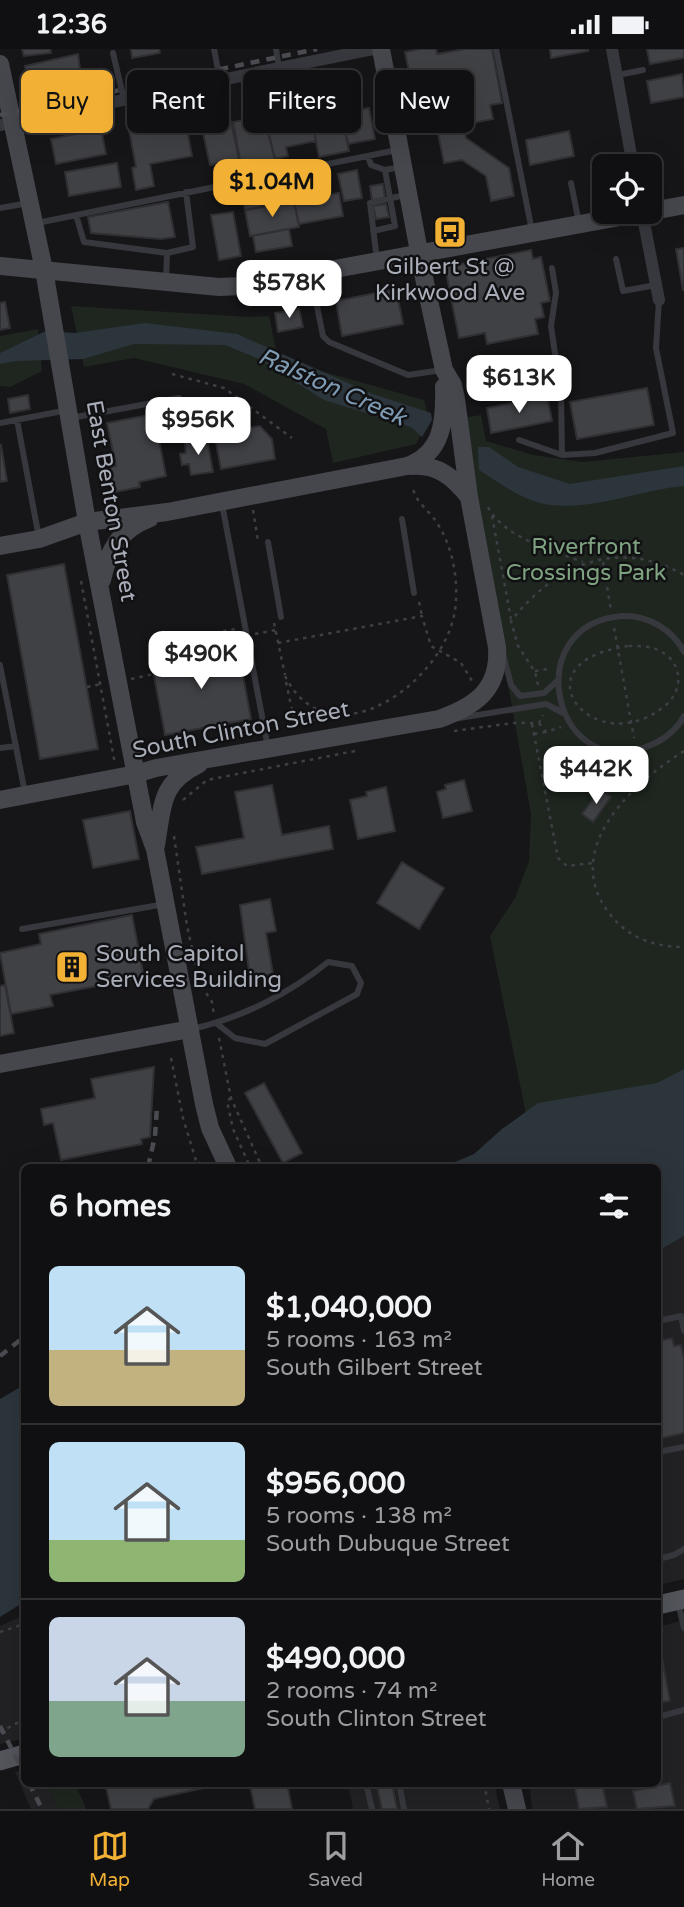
<!DOCTYPE html>
<meta charset="utf-8">
<style>
body{margin:0;font-family:"Varela Round",sans-serif;background:#1e1e20;color:#f1f3f6;height:100vh;display:flex;flex-direction:column;font-size:26px;white-space:nowrap}
*{box-sizing:border-box;margin:0}
p{font-size:23px;color:#9c9d9f}
.icon{flex:none;width:38px;height:38px;fill:none;stroke:currentColor;stroke-width:2;stroke-linecap:round;stroke-linejoin:round}
.map{position:relative;flex:1;overflow:hidden}
.panel{position:absolute;left:21px;top:1115px;width:640px;height:623px;display:flex;flex-direction:column;background:#101012;border-radius:10px;box-shadow:0 7px 28px #0002,0 0 0 2px #303032}
.panel>*{flex:none}
.top-card{position:absolute;left:21px;top:21px;width:642px;height:63px;display:flex;gap:14px}
.fabs{position:absolute;left:592px;top:105px;display:grid;gap:14px}
.fabs a{display:grid;place-items:center;width:70px;height:70px;border-radius:10px;background:#101012;box-shadow:0 7px 28px #0002,0 0 0 2px #303032;font-size:35px}
.price{position:absolute;translate:-50% -60px;padding:0 16px;border-radius:14px;background:#fff;color:#222;font-size:23px;line-height:46px;filter:drop-shadow(0 2px 4px #0008)}
.price::after{content:'';position:absolute;left:50%;top:42px;width:21px;height:16px;margin-left:-10px;background:inherit;clip-path:polygon(0 0,100% 0,50% 100%)}
.price.selected{background:#f2b134;color:#111}
ul{padding:0;list-style:none}
li{display:flex;align-items:center;gap:21px;height:175px;padding:0 28px}
li+li{border-top:2px solid #303032}
li span{display:grid;place-items:center;flex:none;width:196px;height:140px;border-radius:10px;color:#555}
li>.icon{margin-inline-start:auto}
span .icon{width:84px;height:84px;fill:#fffc;stroke-width:1}
li b{font-size:30px}
h2{display:flex;justify-content:space-between;align-items:center;height:84px;padding:0 28px;font-size:30px}
.chip{padding:0 24px;border-radius:10px;background:#101012;box-shadow:0 7px 28px #0002,0 0 0 2px #303032;font-size:24px;line-height:63px}
.chip.selected{background:#f2b134;color:#111}
.status{display:flex;justify-content:space-between;align-items:center;height:49px;padding:0 35px;background:#101012;direction:ltr}
.status svg{height:19px;fill:currentColor}
.dock{display:flex;justify-content:space-around;align-items:center;height:98px;border-top:2px solid #303032;background:#101012;font-size:19px;color:#9c9d9f}
.dock a{display:grid;justify-items:center;gap:4px}
.dock .selected{color:#f2b134}
.map>svg:first-child{display:block}
.built{fill:#222225}
.green{fill:#1e261f}
.water{fill:#2c353c}
.building{fill:#404145;stroke:#303034;stroke-width:2}
.lines{fill:none;stroke-linecap:round;stroke-linejoin:round}
.path{stroke:#3d3f44;stroke-width:2.5;stroke-dasharray:3.5 5;stroke-linecap:butt}
.lane{stroke:#37383d;stroke-width:6}
.street{stroke:#37383d;stroke-width:12}
.secondary{stroke:#45474d;stroke-width:18}
.primary{stroke:#53555c;stroke-width:19}
.rail{stroke:#4a4c52;stroke-width:4.5;stroke-dasharray:9 7;stroke-linecap:butt}
.labels{text-anchor:middle;dominant-baseline:central;stroke-width:5;stroke-linejoin:round;paint-order:stroke}
.poi-label{font-size:23px;fill:#a8adb8;stroke:#111113}
.street-label{font-size:23px;fill:#a8adb8;stroke:#111113}
.park-label{font-size:23px;fill:#7fa381;stroke:#111113}
.water-label{font-size:24px;font-style:italic;fill:#7f9bb3;stroke:#111113}
</style>
<div class="status"><b>12:36</b><svg viewBox="0 0 49 12"><path d="M0 12V9h3v3zM5 12V6h3v6zM10 12V3h3v9zM15 12V0h3v12zM26 1h20v11H26zM47 4h2v5h-2z"/></svg></div>
<div class="map">
<svg width="684" height="1760" viewBox="0 0 684 1760">
<rect width="100%" height="100%" fill="#161618"/>
<path class="built" d="M684 1187V1530L658 1536V1202Z
M24 1566V1689L0 1695V1577Z
M684 1571V1760H532L529 1734H658V1578Z
M24 1721V1734H46L58 1760H31L15 1723Z
M348 1734H494L500 1760H353Z"/>
<path class="green" d="M71 257 249 268 269 267 278 310 424 351 429 370 416 395 333 414 326 380 244 335 134 309 84 318Z
M38 280 42 322 10 338 0 337V287Z
M481 366 486 392 533 406 583 413 684 403V1038L529 1080 490 887 515 849 529 812 531 765 461 369Z
M46 1734H75L86 1760H58Z"/>
<path class="water" d="M145 274 237 285 373 345 431 364 432 371 422 388 411 378 324 351 259 310 225 296 134 295 83 310 16 312 0 315V304L46 282 75 284Z
M478 398H489L518 418 570 435 684 417V437C640 441 595 461 551 456 525 454 500 434 479 421Z
M684 1020V1187L658 1202V1118H443L474 1105 502 1080 538 1054 657 1034Z
M24 1336V1553L0 1568V1350Z"/>
<path class="building" d="M22 0H50L51 4 24 7Z
M131 0H159L160 4 132 9Z
M420 0H436L437 5 465 0H492L502 54 490 56 493 70 421 84 405 3Z
M550 0H588V2L551 9Z
M647 0H684V9L650 15Z
M78 5 80 20 28 31 25 17Z
M682 25 684 48 651 54 647 32Z
M336 34 349 102 319 108 306 40Z
M369 59 375 90 348 95 342 64Z
M228 60 239 110 210 116 201 74 205 73 203 64Z
M265 67 277 120 243 127 233 73Z
M185 70 192 107 150 115 154 137 136 141 132 119 136 118 129 81Z
M313 75 316 92 286 98 288 107 275 110 268 84Z
M464 79 466 89 509 119 514 147 491 152 486 127 462 111 444 114 438 84Z
M101 80 106 105 56 115 51 90Z
M569 82 574 107 530 116 526 91Z
M117 114 121 138 69 147 65 123Z
M357 121 362 149 344 152 338 125Z
M259 133 263 158 245 161 240 136Z
M383 135 385 149 372 151 370 137Z
M339 144 343 167 299 175 294 152Z
M294 152 299 178 250 187 245 161Z
M168 153 175 188 161 190 91 184 88 168Z
M386 155 389 168 376 170 373 157Z
M233 163 241 207 219 211 211 166Z
M289 180 292 197 256 203 253 187Z
M684 199V241H683L676 200Z
M531 201 533 210 541 208 550 252 541 254 544 268 535 270 538 285 487 295 485 284 459 289 445 218Z
M396 240 403 275 342 287 336 252Z
M5 253 10 279 0 281V254Z
M299 260 303 278 278 283 275 264Z
M647 339 654 376 577 390 570 353Z
M28 346 30 360 10 364 8 350Z
M547 347 552 372 491 384 487 359Z
M236 351 241 380 260 377 272 390 275 410 221 420 209 357Z
M154 365 166 427 139 433 140 438 115 443 110 418 116 417 107 374Z
M207 390 213 423 191 426 189 415 182 416 180 405 186 404 185 393Z
M1 396 7 432 0 433V397Z
M64 515 98 700 40 710 7 526Z
M191 598 212 599 213 605 226 603 227 607 239 605 251 670 165 686 153 621 164 619 163 614 175 612 174 606Z
M464 731 472 762 443 769 437 743 446 740 445 736Z
M272 736 282 786 329 777 333 800 202 825 196 798 244 789 235 743Z
M386 738 395 782 358 790 350 751 367 747 366 743Z
M600 740 611 748 593 773 582 765Z
M130 762 139 810 93 819 83 771Z
M402 813 444 839 419 880 377 854Z
M270 850 276 882 266 884 273 925 250 929 240 856Z
M132 866 144 928 50 946 53 957 11 965 0 904 41 895 39 885Z
M5 936 14 984 0 987V937Z
M154 1018 150 1088 141 1090 142 1095 61 1111 53 1074 44 1076 41 1060 95 1049 91 1030Z
M264 1034 302 1104 283 1114 245 1044Z
M672 1289 674 1297 681 1296 684 1310V1384L658 1390V1292Z
M662 1609 670 1652 658 1654V1610Z
M108 1734H226L154 1750 148 1760H111L106 1738Z
M244 1734H287L292 1760H255L250 1737Z
M376 1734H392L397 1760H382Z
M574 1734H602L607 1758 579 1760Z
M670 1734 675 1757 637 1760 633 1742Z"/>
<g class="lines">
<path class="path" d="M172 325 224 339 292 389
M488 458C504 489 552 501 583 513
M253 461 258 492
M492 467 511 570
M603 513 611 562
M81 532 115 715
M419 553 422 567
M274 574 285 626
M614 579 634 689
M255 585 276 581
M278 594 422 567 431 597 461 614 472 632
M629 597C639 597 651 597 660 602 682 613 684 639 667 655 596 717 510 613 629 597Z
M191 598V588L235 580
M535 622 549 620
M285 627C330 716 445 633 455 561 459 532 453 498 437 474 430 462 415 453 413 439
M131 630 154 625
M286 633 295 675 332 667
M538 636 535 623 518 597 511 572C555 516 617 488 684 526
M87 638 101 635
M539 674 546 683 561 678
M532 675 558 809 567 817 593 814
M454 682 513 674H539L543 666
M534 685 546 683
M684 702C633 734 560 800 609 864 628 889 654 898 684 898
M638 709 646 728
M183 751 207 731 355 702
M174 787 187 877 200 935 212 953 214 966
M219 989 231 1049 262 1118
M171 1009 183 1069 197 1115
M231 1049 227 1052 233 1080 250 1118
M197 1115 201 1113 204 1118
M0 1583 24 1575
M0 1683 17 1674 24 1676
M484 1734 489 1760"/>
<path class="lane" d="M214 0 220 31
M276 0 279 19
M496 0 532 182
M113 4 124 51
M618 26 643 21
M368 107 371 116 385 121
M571 134 579 174
M0 159 29 154
M76 166 84 193 167 204
M37 174 397 101
M373 182 395 177 385 121 401 118
M616 210 623 242 656 236
M377 211 370 154 405 146
M552 219 556 244 551 277 561 345 562 406
M311 228 323 287 329 293 408 326 442 321
M166 232 167 204 193 198 186 143
M71 369 179 349
M17 371 39 489
M0 374 68 361
M519 391 562 406 595 404 673 384 656 299 659 251
M222 455 268 699
M402 470 414 544
M268 493 281 568
M684 603C673 581 648 566 623 567 519 574 552 730 643 699 661 693 675 684 684 667
M503 605 511 636 520 647 544 644 557 632
M0 616 25 744
M459 669 546 655 563 664
M0 699 16 697
M22 880 165 855
M192 980C241 969 289 945 328 913L352 917 361 934 357 945 265 995 235 989 216 974
M658 1272 681 1267 684 1282
M658 1403 684 1398
M658 1510 674 1506 684 1500
M658 1537 661 1553
M678 1553 684 1579
M658 1668 684 1661
M366 1734 372 1760
M399 1734 404 1760"/>
<path class="street" d="M612 0 633 117
M0 76 373 0
M642 163 659 251"/>
<path class="secondary" d="M0 15 44 221 87 473 145 773 155 800 204 1055 210 1079 228 1118
M0 217 219 238 242 237 684 156
M411 417C438 415 453 428 469 448
M0 497 39 490 87 473 167 463 407 417C443 404 445 372 444 338
M102 531C109 500 119 481 150 469
M0 751 136 725 156 719 439 670C476 657 500 640 497 598L469 448 456 350 453 336 444 321 423 224 381 0
M156 796C163 758 159 734 199 715
M0 1015 190 980
M511 1734 517 1760"/>
<path class="primary" d="M658 1556 684 1550
M0 1712 24 1705"/>
<path class="rail" d="M0 66 317 0
M148 1118 155 1087 157 1058
M0 1307 24 1288
M0 1677 24 1724
M29 1734 42 1760"/>
</g>
<defs>
<symbol id="bus-square" viewBox="-11 -11 22 22"><rect x="-9" y="-9" width="18" height="18" rx="4" fill="#f2b134" stroke="#111113"/><path d="M-5-6H5V4H4V6H2V4H-2V6H-4V4H-5ZM-3.5-4V0h7V-4ZM-3.5 1.2v1.5H-2V1.2ZM2 1.2v1.5H3.5V1.2Z" fill="#111"/></symbol>
<symbol id="building-square" viewBox="-11 -11 22 22"><rect x="-9" y="-9" width="18" height="18" rx="4" fill="#f2b134" stroke="#111113"/><path d="M-4-6H4V6H1V3H-1V6H-4ZM-2.5-4.3h1.7v1.8h-1.7ZM.8-4.3h1.7v1.8H.8ZM-2.5-1h1.7V.8h-1.7ZM.8-1h1.7V.8H.8Z" fill="#111"/></symbol>
</defs>
<g fill-rule="evenodd">
<use href="#bus-square" x="431" y="164" width="38" height="38"/>
<use href="#building-square" x="53" y="899" width="38" height="38"/>
</g>
<g class="labels">
<g class="poi-label">
<text x="450" y="218">Gilbert St @<tspan x="450" dy="26">Kirkwood Ave</tspan></text>
<text x="96" y="905" text-anchor="start">South Capitol<tspan x="96" dy="26">Services Building</tspan></text>
</g>
<g class="street-label">
<text transform="translate(111 452) rotate(80)">East Benton Street</text>
<text transform="translate(241 681) rotate(-11)">South Clinton Street</text>
</g>
<g class="park-label">
<text x="586" y="498">Riverfront<tspan x="586" dy="26">Crossings Park</tspan></text>
</g>
<g class="water-label">
<text transform="translate(332 338) rotate(24)">Ralston Creek</text>
</g>
</g>
</svg>
<div class="fabs">
<a><svg class="icon" aria-label="locate" viewBox="0 0 24 24"><circle cx="12" cy="12" r="6"/><path d="M12 2v4M12 18v4M2 12h4M18 12h4"/></svg></a>
</div>
<b class="price selected" style="left:272px;top:170px">$1.04M</b>
<b class="price" style="left:289px;top:271px">$578K</b>
<b class="price" style="left:519px;top:366px">$613K</b>
<b class="price" style="left:198px;top:408px">$956K</b>
<b class="price" style="left:201px;top:642px">$490K</b>
<b class="price" style="left:596px;top:757px">$442K</b>
<div class="top-card">
<a class="chip selected">Buy</a>
<a class="chip">Rent</a>
<a class="chip">Filters</a>
<a class="chip">New</a>
</div>
<section class="panel">
<h2>6 homes<svg class="icon" aria-label="filters" viewBox="0 0 24 24"><path d="M4 7h16M4 17h16"/><circle cx="9" cy="7" r="2"/><circle cx="15" cy="17" r="2"/></svg></h2>
<ul>
<li><span style="background:linear-gradient(#bfe0f5 60%,#c2b280 0)"><svg class="icon" aria-label="home" viewBox="0 0 24 24"><path d="M3 11l9-7 9 7M6 9v11h12V9"/></svg></span><div><b>$1,040,000</b><p>5 rooms · 163 m²</p><p>South Gilbert Street</p></div></li>
<li><span style="background:linear-gradient(#bfe0f5 70%,#8fb573 0)"><svg class="icon" aria-label="home" viewBox="0 0 24 24"><path d="M3 11l9-7 9 7M6 9v11h12V9"/></svg></span><div><b>$956,000</b><p>5 rooms · 138 m²</p><p>South Dubuque Street</p></div></li>
<li><span style="background:linear-gradient(#c9d6e8 60%,#7fa58c 0)"><svg class="icon" aria-label="home" viewBox="0 0 24 24"><path d="M3 11l9-7 9 7M6 9v11h12V9"/></svg></span><div><b>$490,000</b><p>2 rooms · 74 m²</p><p>South Clinton Street</p></div></li>
</ul>
</section>
</div>
<nav class="dock">
<a class="selected"><svg class="icon" aria-label="map" viewBox="0 0 24 24"><path d="M3 6l6-2 6 2 6-2v14l-6 2-6-2-6 2zM9 4v14M15 6v14"/></svg>Map</a>
<a><svg class="icon" aria-label="saved" viewBox="0 0 24 24"><path d="M7 4h10v16l-5-4-5 4z"/></svg>Saved</a>
<a><svg class="icon" aria-label="home" viewBox="0 0 24 24"><path d="M3 11l9-7 9 7M6 9v11h12V9"/></svg>Home</a>
</nav>
